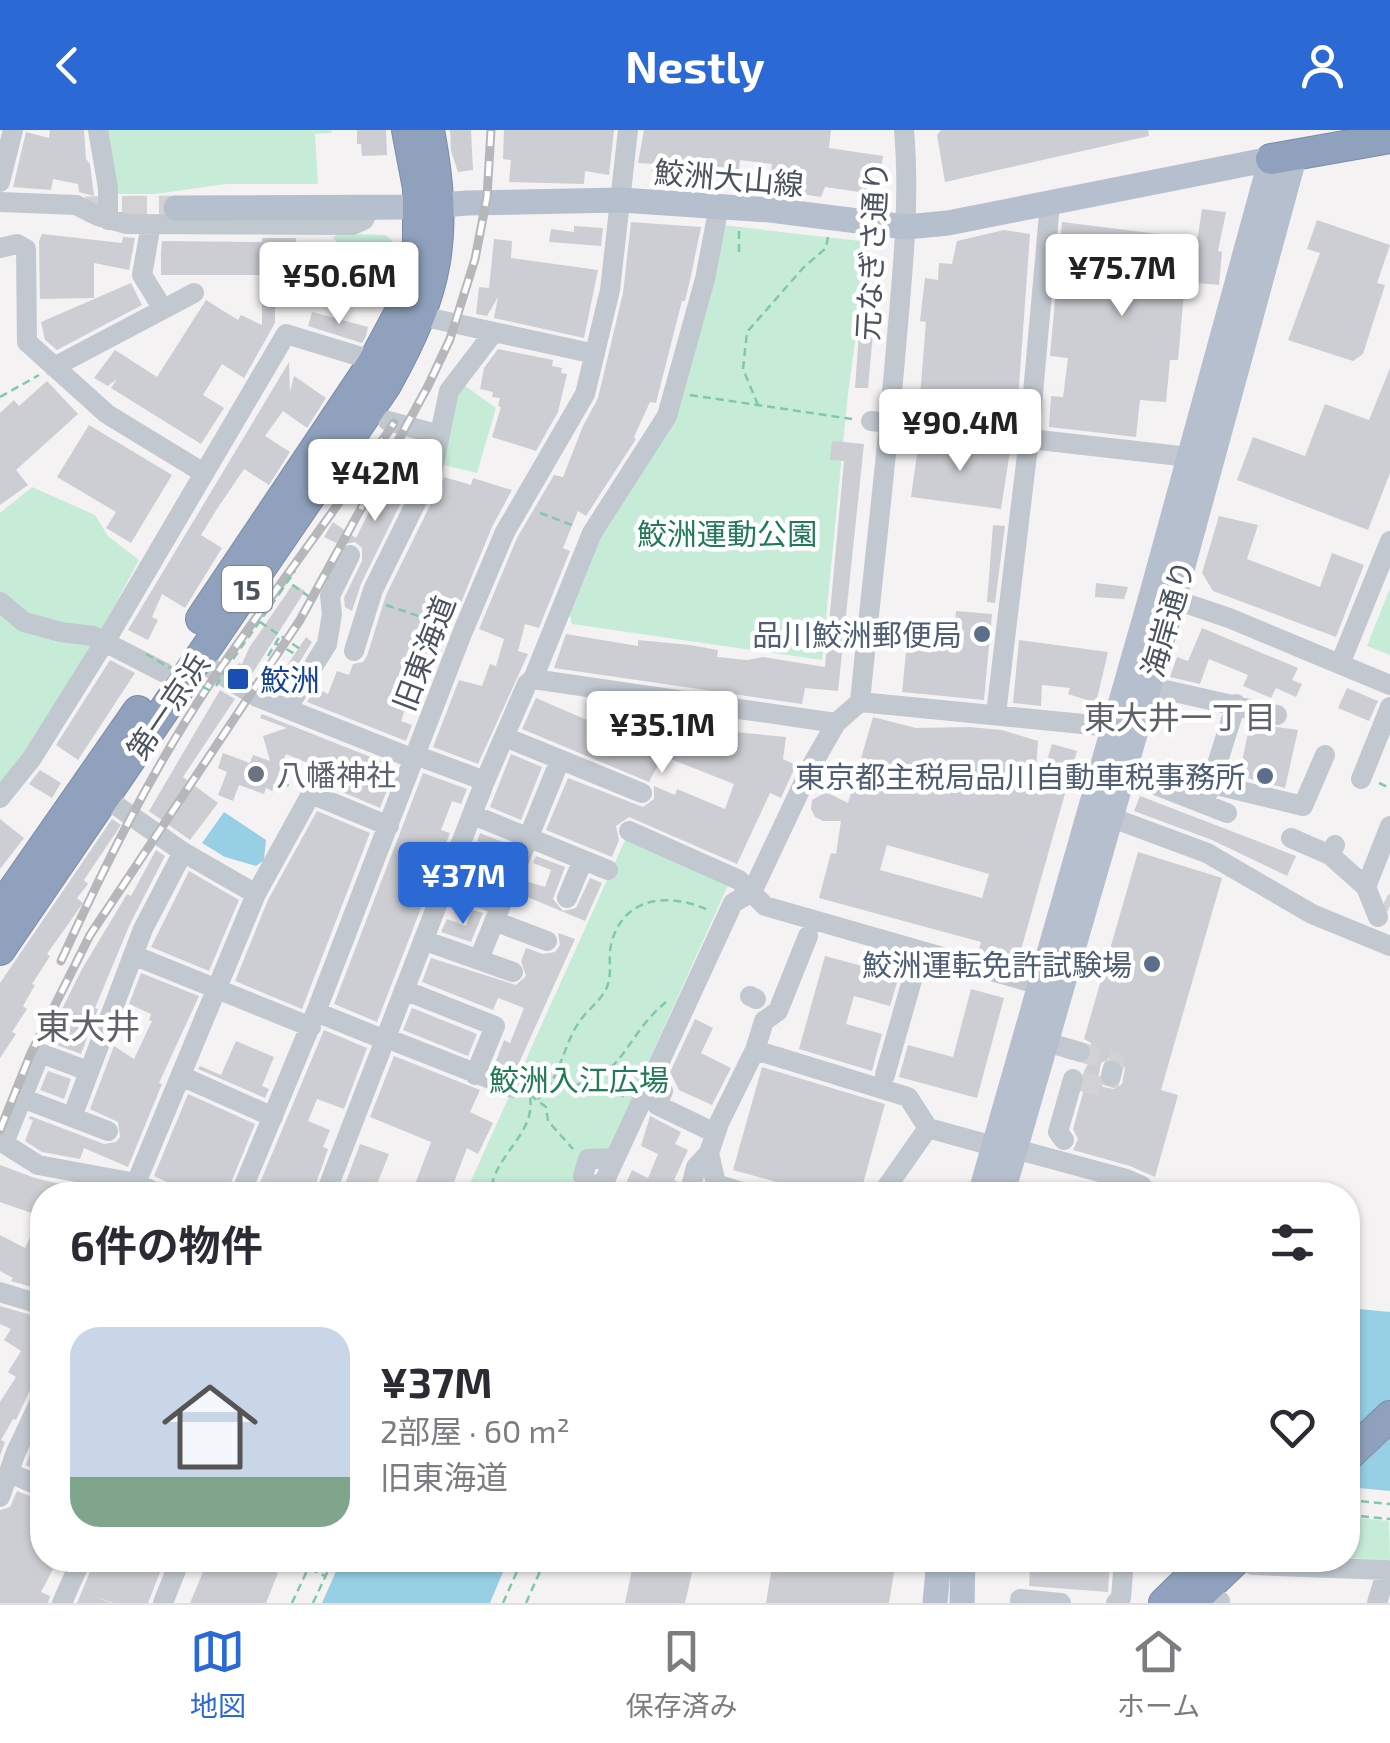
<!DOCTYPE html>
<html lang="ja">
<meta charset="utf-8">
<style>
body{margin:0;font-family:"Exo 2","Noto Sans JP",sans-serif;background:#f2f2f3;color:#2b2b33;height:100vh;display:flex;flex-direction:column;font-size:38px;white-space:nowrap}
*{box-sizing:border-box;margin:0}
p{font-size:32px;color:#7c7c81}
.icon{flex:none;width:55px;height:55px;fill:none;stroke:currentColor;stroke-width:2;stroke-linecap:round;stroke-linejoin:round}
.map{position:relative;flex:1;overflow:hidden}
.side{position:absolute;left:30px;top:1052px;width:1330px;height:390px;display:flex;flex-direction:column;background:#fff;border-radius:40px;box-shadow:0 2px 8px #0004}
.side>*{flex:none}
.price{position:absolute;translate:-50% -85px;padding:0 22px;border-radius:10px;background:#fff;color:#222;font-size:32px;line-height:65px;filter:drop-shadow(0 2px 5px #0008)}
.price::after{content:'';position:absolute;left:50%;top:60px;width:30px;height:22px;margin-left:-15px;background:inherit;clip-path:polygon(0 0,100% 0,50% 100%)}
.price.current{background:#2b69d5;color:#fff}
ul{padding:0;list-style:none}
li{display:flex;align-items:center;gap:30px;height:250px;padding:0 40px}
li span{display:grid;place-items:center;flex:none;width:280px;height:200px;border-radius:30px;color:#555}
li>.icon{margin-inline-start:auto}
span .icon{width:120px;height:120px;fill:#fffc;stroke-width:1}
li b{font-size:42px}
h2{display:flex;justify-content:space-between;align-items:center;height:120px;padding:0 40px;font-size:42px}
header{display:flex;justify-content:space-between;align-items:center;height:130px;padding:0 40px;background:#2b69d5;color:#fff;font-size:45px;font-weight:700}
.tabs{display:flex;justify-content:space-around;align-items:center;height:140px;border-top:2px solid #e1e1e2;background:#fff;font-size:28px;color:#7c7c81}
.tabs a{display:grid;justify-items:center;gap:5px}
.tabs .current{color:#2b69d5}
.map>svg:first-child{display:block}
.green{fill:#c6ecd8}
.water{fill:#97cfe5}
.building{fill:#cdced4;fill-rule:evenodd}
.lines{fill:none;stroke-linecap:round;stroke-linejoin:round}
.minor-tunnel{stroke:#d2d2d4;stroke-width:20;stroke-dasharray:20 10;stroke-linecap:butt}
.major-tunnel{stroke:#d2d2d4;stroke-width:25;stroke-dasharray:25 12;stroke-linecap:butt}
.highway-casing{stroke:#7a8ca7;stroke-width:32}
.path{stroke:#81c8aa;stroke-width:2.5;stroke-dasharray:8 5;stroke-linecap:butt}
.minor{stroke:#c1c8cf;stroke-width:20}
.major{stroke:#b5bfce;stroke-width:25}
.highway{stroke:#8fa1bc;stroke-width:30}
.rail-casing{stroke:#b5b7bb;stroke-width:9}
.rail{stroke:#fff;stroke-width:5;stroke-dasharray:15;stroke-linecap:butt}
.path-bridge{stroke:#81c8aa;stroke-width:2.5;stroke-dasharray:8 5;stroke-linecap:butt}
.service-dot{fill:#5c6f8a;stroke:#fff;stroke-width:4}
.transit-dot{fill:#1a4fb4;stroke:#fff;stroke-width:4}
.worship-dot{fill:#6b7280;stroke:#fff;stroke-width:4}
.labels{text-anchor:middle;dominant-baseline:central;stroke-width:9;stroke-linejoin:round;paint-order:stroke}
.shield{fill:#fff;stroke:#81878e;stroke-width:2.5}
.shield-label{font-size:28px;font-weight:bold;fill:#4b545e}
.street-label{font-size:30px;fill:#4b545e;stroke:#fff}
.park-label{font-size:30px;fill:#217b54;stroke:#fff}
.service-label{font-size:30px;fill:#4e5e75;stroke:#fff;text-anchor:end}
.transit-label{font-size:30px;fill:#164399;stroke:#fff;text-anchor:start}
.worship-label{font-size:30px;fill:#5b616d;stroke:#fff;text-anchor:start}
.neighbourhood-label{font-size:32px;fill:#5f6266;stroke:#fff}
.quarter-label{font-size:35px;fill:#5f6266;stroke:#fff}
</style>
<header><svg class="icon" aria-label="back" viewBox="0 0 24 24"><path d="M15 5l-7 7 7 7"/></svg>Nestly<svg class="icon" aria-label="person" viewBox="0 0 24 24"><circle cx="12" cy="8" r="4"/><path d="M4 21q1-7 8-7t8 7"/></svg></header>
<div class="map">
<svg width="1390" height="1473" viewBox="0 0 1390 1473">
<rect width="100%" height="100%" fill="#f4f2f2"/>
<path class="green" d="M104 0H331L332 3 315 4 318 54H226L155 64H116Z
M722 95 869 112 848 263 822 530 572 494 568 479 600 404 671 292Z
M340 104 386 105 397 116 392 158 341 146 347 127 333 107Z
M464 255 496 278 477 343 444 335 453 262Z
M32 357 95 385 108 406 139 430 88 525 0 661V383Z
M1390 458V525L1367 516Z
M626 708 729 753 608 1022 578 1039V1061L470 1053Z
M1348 1387 1389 1391 1390 1430 1348 1428Z"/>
<path class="water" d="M224 682 266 710 264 730 256 736 225 727 202 713Z
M1348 1178 1390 1182V1361L1348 1357Z
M341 1430H508L490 1473H322Z"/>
<path class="building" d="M50 0H84L86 29 90 34 94 66 79 62 78 54 53 49 51 60 13 57 26 2 49 8Z
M357 0H386L387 25 362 26 361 14H357Z
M450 0H471L473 40 458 42 451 21Z
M504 0H614L609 45 585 41 584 54 509 52 511 30 503 29Z
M644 0H831L829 18 883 26 881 40 871 38 866 63 825 57 821 67 774 60 770 54 772 34 740 30 738 49 651 41 652 34 638 33Z
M941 0H1148L1149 6 945 52 937 5Z
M1202 79 1226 82 1218 121 1222 122 1219 155 1185 152 1178 230H1170L1166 272 1140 270 1136 307 1049 297 1051 266 1063 267 1068 228 1050 226 1062 92 1158 104 1156 115 1196 119Z
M1317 90 1390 115 1377 153 1385 155 1363 224 1353 231 1288 210 1320 123 1307 119Z
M631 92 701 97 691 146 685 171H682L656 273 650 272 634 307 636 309 586 386 578 381 563 418 570 421 539 498 525 494 518 521 528 524 478 634 433 617 459 550 482 556 490 534 496 536 504 509 479 499 517 408 554 345 563 347 583 296 598 268 623 163Z
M574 96 603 98 601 116 549 112 551 99 574 102Z
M1004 100 1030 104 1017 284 1000 283V288L919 279 926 192 920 191 925 148 938 150 939 133 952 134 957 111Z
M42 104 122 113 123 107 135 108 129 140 94 133V168L40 169 39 111Z
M262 108H296V160H287L288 170H275V193L244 248 222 234 203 265 224 278 201 314 111 258 117 249 108 256 94 248 115 220 157 247 206 170 238 190 241 185 262 195V145H161V122L162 111 262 112Z
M494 109 512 111 511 128 598 140 584 208 494 188 498 167 487 186 476 184 479 157 489 158Z
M131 153 142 175 57 220 45 210 41 192Z
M312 182 368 197 366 206 362 213 308 196Z
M860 189 874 191 868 258H855Z
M498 219 553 230 552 236 562 238 561 243 567 244 558 282 536 321 492 307 501 277 498 276 500 268 492 267 493 262 480 259 484 238Z
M289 232 290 262 294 246 326 268 307 298 283 281 265 306 290 322 269 355 244 339 215 382 201 405 222 418 185 478 162 464 152 487 158 490 148 510 128 500Z
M1390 238V343L1368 400 1237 350 1253 307 1305 326 1325 274 1369 290Z
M47 251 78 284 16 340 28 355 0 375V283L14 270 19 276Z
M89 295 172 345 131 413 106 398 116 382 57 347Z
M919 310 1010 321 1001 379 911 367Z
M832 311 864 314 838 561 805 558 802 574 554 538 566 504 638 516V510L690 515 718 520 717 527 747 530 763 527 825 537 844 331 830 330Z
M415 312 424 315 420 334 361 454 352 481 345 477 344 468 362 431V418L355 412 341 415 324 407 333 392 356 408 381 357 384 358 390 341 409 347 417 317Z
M444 347 471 355 473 348 512 360 492 397 421 570 410 565 401 591 412 595 406 611 307 572 316 558 328 564 337 541 349 545 353 534 363 532 367 526 386 465Z
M1219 386 1258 395 1247 429 1320 457 1332 423 1364 435 1336 507 1213 461 1202 443Z
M993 395 1005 396 995 473 987 472Z
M1096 453 1128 457 1124 469 1095 467Z
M293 454 305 461 250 547 235 537 239 533 242 534 249 518Z
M956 481 992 484 984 570 902 562 907 513 953 517Z
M1202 498 1298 538 1292 550 1302 554 1296 567 1276 558 1271 568 1243 556 1248 545 1209 529 1200 554 1170 547 1177 527 1188 531Z
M306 507 312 512 281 562 272 558Z
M1019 510 1108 522 1096 573 1068 564 1070 558 1042 555 1041 576 1013 573Z
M110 530 135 543 78 630 56 615Z
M1347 558 1378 571 1369 591 1338 578Z
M220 560 235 569 183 647 218 673 190 710 149 681Z
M536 568 587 590 593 572 641 582 642 579 686 585 724 601 786 607 783 629 796 635 781 668 770 663 737 734 629 687 616 696 619 710 612 727 546 700 568 648 643 677 654 669V656L675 665 677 659 725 679 734 654 663 626 649 652 522 599Z
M262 584 396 637 380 678 321 653 327 641 286 624 272 661 266 658 264 664 239 655 233 671 218 665 227 642 218 638 223 623 250 633 253 625 270 631 263 606 287 598 260 588Z
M873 587 916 598 969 597 1002 600 1038 611 1035 652 1040 653 1052 614 1077 621 1017 834 978 823 981 812 819 768 831 723 836 724 841 691H823L815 687 811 679 812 670 826 662 848 673ZM887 715 989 744 982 768 880 740Z
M1250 593 1298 600 1285 658 1239 646Z
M511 624 542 637 521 690 490 677Z
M40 640 61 653 52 668 29 654Z
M423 643 467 659 461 674 452 671 441 700 450 703 377 892 334 874Z
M1140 666 1296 726 1287 746 1212 710 1134 681Z
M317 681 370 703 302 879 235 851 268 770Z
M0 689 24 708 0 739Z
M112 689 121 695 84 750 88 754 77 768 83 773 47 824 50 826 32 854 35 855 23 876 27 879 12 902 16 904 0 928V853Z
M480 703 510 715 507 723 477 711Z
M156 720 165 726 130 794 95 878 98 879 81 924 46 911 82 839 127 764 131 766Z
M1138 722 1222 748 1161 960 1178 965 1155 1047 1130 1036 1073 1020 1078 1009 1073 999 1086 952 1084 941 1093 925 1091 913 1084 909ZM1109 928 1120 930 1125 938 1122 954 1114 959 1103 957 1098 949 1101 933Z
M536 726 565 737 553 769 563 781 576 778 590 748 602 753 585 791 520 764 526 751 545 757 551 740 533 733Z
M468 733 484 738 479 753 463 747Z
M189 741 239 770 209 841 151 817Z
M472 780 483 783 471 812 441 802 447 789 466 796Z
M558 803 575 809 514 944 494 936 504 910 510 913 524 878 498 868 493 880 422 852 431 828 516 855 526 846 521 831 526 818 543 824 555 822 560 815Z
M825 826 899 846 890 876 854 866 846 894 882 904 872 941 799 919Z
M141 843 199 866 159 953 162 954 128 1037 84 1018 80 1029 42 1022 25 1011 33 990 29 989 30 986 104 1014 116 1012 120 1007 118 992 90 979 114 916 134 929 152 891 149 890 151 884 129 874Z
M971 859 1004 868 977 968 899 947 908 915 953 927Z
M412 878 477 904 468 926 403 900Z
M695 889 713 898 701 923 731 938 712 975 679 960 670 942Z
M324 900 367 918 344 979 317 969 308 991 330 1000 323 1017 328 1019 312 1065H281L259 1055Z
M236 911 274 927 262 956 269 959 265 968 198 939 200 936 221 945Z
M394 926 480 960 470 982 493 993 478 1024 467 1018 449 1065H411L431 1012 370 987Z
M762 937 885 974 860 1065H824L733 1040Z
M48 941 71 949 64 969 40 960Z
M188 964 255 994 226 1065H194L154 1046Z
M650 986 681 1002 675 1014 688 1020 674 1050 678 1052 676 1058 673 1065H621L632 1040 648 1048 658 1024 641 1016Z
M360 1014 389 1024 377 1054 402 1065H341Z
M0 1035 35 1048 86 1060V1065H42V1134L32 1157 11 1151 13 1148 0 1141V1105L25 1118 40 1086 0 1072Z
M0 1176 42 1188V1253L30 1260 16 1290 13 1289 1 1310 5 1312 0 1326V1272L16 1247 8 1242 21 1221 4 1210 11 1199 0 1194Z
M30 1324 42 1329V1342L26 1335Z
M17 1361 42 1371V1430H53L49 1437 53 1439 41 1462 50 1466 48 1473H0V1380L10 1377Z
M95 1430H165L148 1473H113L94 1466 111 1473H77Z
M208 1430H247L278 1443 266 1473H190Z
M634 1430H695L685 1473H625Z
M773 1430H896L889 1473H766Z
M1065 1430H1110L1108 1462 1029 1456 1030 1437 1065 1440Z"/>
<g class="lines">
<path class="minor-tunnel" d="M1384 773 1390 776
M1080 922 1115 932 1112 941
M1081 951 1107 959 1111 946"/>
<path class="major-tunnel" d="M85 79 176 78"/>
<defs>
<path id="highway" d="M1271 29 1390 8
M201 489 372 234 401 180 418 114V58L407 0
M0 779 138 581
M0 820 386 255C439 160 449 107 429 0
M1348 1326 1390 1286
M1164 1473 1201 1437
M1191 1473 1236 1430"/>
</defs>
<use href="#highway" class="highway-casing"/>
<path class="path" d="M739 101V123
M690 265 852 289
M0 267 39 245
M758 275 743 239 747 202 803 138 826 118 828 107
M540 383 575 396
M282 447 312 469
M386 475 445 495
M260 492 303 521
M275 513 297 525
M268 526 280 506
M233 529 279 464
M281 653 293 657
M1379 653 1390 658
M609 944 623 967
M551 959C629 952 618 912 666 872
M530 965 546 977 548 991 573 1019
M530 967C536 1004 494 1025 491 1061L573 1065
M538 969C561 949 563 912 582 888 591 877 602 869 607 857 613 842 607 826 612 811 625 765 672 763 708 780
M1348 1370 1390 1374
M1348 1385 1390 1389
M310 1439 325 1446
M292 1473 312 1430
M313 1473 333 1430
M503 1473 522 1430
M526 1473 545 1430"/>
<path class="minor" d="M98 0 108 58V90
M0 52 13 0
M0 72 76 75 98 86 127 94 353 95 364 90 369 78
M151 94 142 145 163 179
M0 118 17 114 26 119 27 212 107 284 202 342
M421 186 595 224
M54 237 194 163
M388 291 440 305
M871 291 1189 327
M1164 466 1229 488 1390 555
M0 472 24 492 61 502 93 506 165 543
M105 512 286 204 365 228 372 234
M354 521 373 460 433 338 449 261 494 202
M198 530 257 567 414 629
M1340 534 1390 411
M533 549 836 593
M1148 556 1277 585
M860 572 1113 597
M288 577 327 514 332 484 330 466 350 425
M996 584 1029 308 1050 73
M505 607 642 663
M415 625 485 651
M1122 642 1227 683
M1361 649 1390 577
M1212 654 1303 676 1325 625
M1208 663 1236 574
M104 667 183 722
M0 668 32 628 104 513
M473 685 608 740
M1110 687 1207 723 1312 784 1390 816
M629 701 739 750 765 776 1040 855
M1291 708 1330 725 1335 715
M1330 725 1366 757 1378 787
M445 755 500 775
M1366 757 1390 696
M567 768 583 730
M494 791 547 811
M423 810 513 842
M133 825 311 897
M479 829 560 630
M404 860 495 896 475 945
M750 866 756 869
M316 882 385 910
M386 908 513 958
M1046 912 1080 922
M755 920 764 891 778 881 808 806
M885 945 920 822
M181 946 273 987
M1111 946 1112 941
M663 961 657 975 715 1003
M22 968 108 1001
M72 987 143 799 183 722 256 764
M1064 1010 1058 1002 1073 949
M0 1011 38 1035 136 1053 161 1065
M4 1013 40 923 88 941
M1015 1019 1126 1049 1142 1056 1144 1064
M613 1028 588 1029 583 1046 589 1054 599 1056 606 1048 733 773 752 762 812 635 836 593 860 572C872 450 887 329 897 206 903 137 910 69 904 0
M131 1065 256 764 311 664 389 696
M240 1065 316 882 463 501 505 402 585 264 610 160 628 0
M325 1065 485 651 527 554 533 549 592 403 667 286 705 149 719 76
M689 1065 696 1037 709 1023
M752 1065 716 1054 709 1023 719 993 755 920 908 967 928 998 993 1016
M881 1065 928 998
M0 1162 42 1175
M10 1343 42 1357
M0 1367 16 1322 42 1267
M1247 1430 1253 1435 1387 1440 1377 1473
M62 1473 81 1430
M163 1473 180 1430
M1020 1473V1469L1061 1473
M1116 1473 1121 1468 1124 1430
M1219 1473 1220 1471"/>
<path class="major" d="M176 78 419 77 467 73 621 70 770 80 906 97 948 93 1271 29 1152 463 980 1065
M1002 1065 1174 469 1295 25
M935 1473 939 1430
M962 1473 963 1430"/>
<use href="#highway" class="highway"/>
<defs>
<path id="rail" d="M61 831C104 737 151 642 209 555 269 467 335 382 394 293
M0 1000 31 923 90 805 300 490 428 256 450 209 475 129 487 67 491 0"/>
</defs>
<use href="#rail" class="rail-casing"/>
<use href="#rail" class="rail"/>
<path class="path-bridge" d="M279 464 295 441
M146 524 212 562
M216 556 229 535"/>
</g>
<g class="service-dot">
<circle cx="982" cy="504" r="10"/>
<circle cx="1265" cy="646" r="10"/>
<circle cx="1152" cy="834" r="10"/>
</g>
<rect class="transit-dot" x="226" y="537" width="24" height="24" rx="5"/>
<circle class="worship-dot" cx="256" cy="644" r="10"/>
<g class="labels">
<rect class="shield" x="222" y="436" width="50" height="46" rx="8"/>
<g class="shield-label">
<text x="247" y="459">15</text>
</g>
<g class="street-label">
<text transform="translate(729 47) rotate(5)">鮫洲大山線</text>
<text transform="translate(871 121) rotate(-87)">元なぎさ通り</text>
<text transform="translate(1167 488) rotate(-74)">海岸通り</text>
<text transform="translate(423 523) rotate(-69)">旧東海道</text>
<text transform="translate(167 576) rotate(-56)">第一京浜</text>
</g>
<g class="park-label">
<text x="727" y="403">鮫洲運動公園</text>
<text x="579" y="949">鮫洲入江広場</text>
</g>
<g class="service-label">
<text x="962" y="504">品川鮫洲郵便局</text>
<text x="1245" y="646">東京都主税局品川自動車税事務所</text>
<text x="1132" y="834">鮫洲運転免許試験場</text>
</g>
<g class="transit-label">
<text x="260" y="549">鮫洲</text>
</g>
<g class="worship-label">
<text x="276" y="644">八幡神社</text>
</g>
<g class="neighbourhood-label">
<text x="1180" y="586">東大井一丁目</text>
</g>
<g class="quarter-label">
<text x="88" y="895">東大井</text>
</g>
</g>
</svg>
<b class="price" style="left:1122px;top:189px">¥75.7M</b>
<b class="price" style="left:339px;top:197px">¥50.6M</b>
<b class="price" style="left:960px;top:344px">¥90.4M</b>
<b class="price" style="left:375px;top:394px">¥42M</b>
<b class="price" style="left:662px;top:646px">¥35.1M</b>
<b class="price current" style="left:463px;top:797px">¥37M</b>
<section class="side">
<h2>6件の物件<svg class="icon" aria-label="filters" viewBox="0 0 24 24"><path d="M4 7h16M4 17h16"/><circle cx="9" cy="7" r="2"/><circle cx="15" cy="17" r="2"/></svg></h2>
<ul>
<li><span style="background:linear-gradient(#c9d6e8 75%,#7fa58c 0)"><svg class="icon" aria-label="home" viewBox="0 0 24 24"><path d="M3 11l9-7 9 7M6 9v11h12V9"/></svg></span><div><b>¥37M</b><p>2部屋 · 60 m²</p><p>旧東海道</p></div><svg class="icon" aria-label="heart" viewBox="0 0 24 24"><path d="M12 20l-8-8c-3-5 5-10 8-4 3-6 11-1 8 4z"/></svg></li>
</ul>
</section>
</div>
<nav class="tabs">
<a class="current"><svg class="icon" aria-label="map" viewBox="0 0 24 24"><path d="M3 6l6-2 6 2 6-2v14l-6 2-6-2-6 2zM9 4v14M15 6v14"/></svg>地図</a>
<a><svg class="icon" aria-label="saved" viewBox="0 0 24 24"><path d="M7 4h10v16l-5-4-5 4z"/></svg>保存済み</a>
<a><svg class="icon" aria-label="home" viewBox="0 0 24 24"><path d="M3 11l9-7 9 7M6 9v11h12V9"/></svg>ホーム</a>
</nav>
